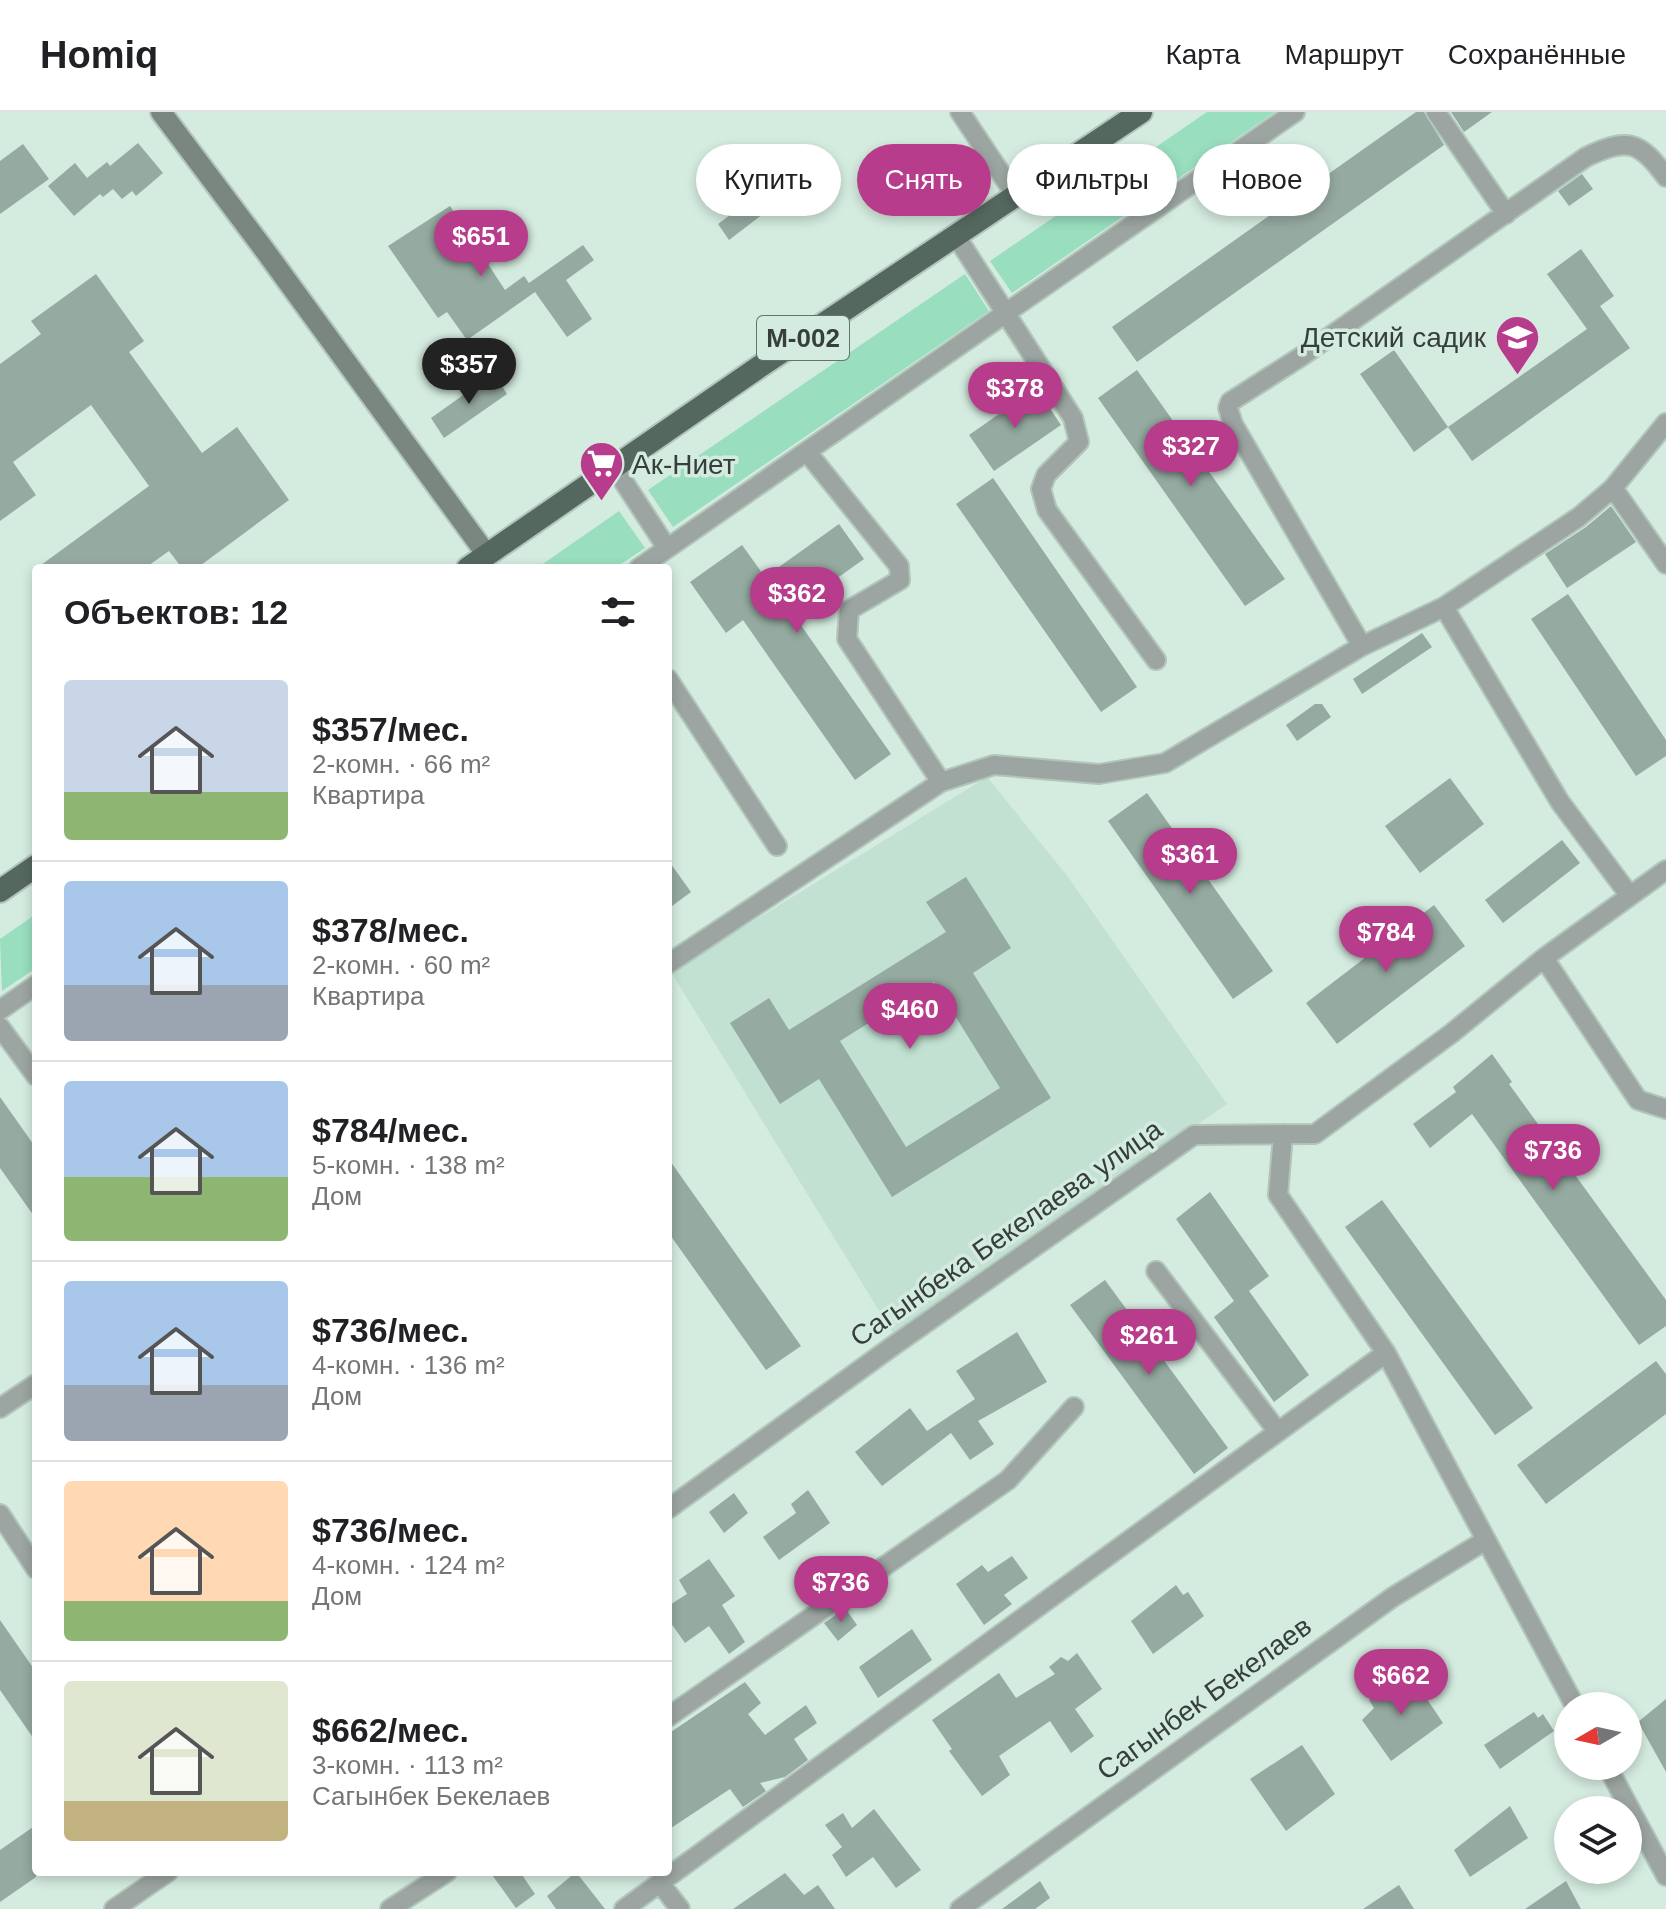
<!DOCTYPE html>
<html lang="ru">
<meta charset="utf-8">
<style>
body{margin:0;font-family:Helvetica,sans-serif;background:#f6f6f6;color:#202124;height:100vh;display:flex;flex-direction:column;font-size:30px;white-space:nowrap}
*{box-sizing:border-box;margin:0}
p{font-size:26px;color:#757577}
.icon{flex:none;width:44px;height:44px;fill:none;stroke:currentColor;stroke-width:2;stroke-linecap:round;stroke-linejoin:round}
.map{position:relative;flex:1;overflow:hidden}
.sheet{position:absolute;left:32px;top:452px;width:640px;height:1312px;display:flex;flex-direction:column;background:#fff;border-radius:8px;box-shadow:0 4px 12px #0003}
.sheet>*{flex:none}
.banner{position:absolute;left:696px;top:32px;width:760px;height:72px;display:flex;gap:16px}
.needle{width:52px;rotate:261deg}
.controls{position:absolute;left:1554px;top:1580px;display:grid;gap:16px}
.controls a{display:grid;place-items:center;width:88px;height:88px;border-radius:50%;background:#fff;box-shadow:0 4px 12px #0003;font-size:40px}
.price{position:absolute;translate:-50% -68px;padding:0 18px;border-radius:28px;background:#b83c8c;color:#fff;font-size:26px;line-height:52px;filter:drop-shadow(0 2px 4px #0008)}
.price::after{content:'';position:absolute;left:50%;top:48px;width:24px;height:18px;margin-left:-12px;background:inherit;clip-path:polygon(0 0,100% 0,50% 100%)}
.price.selected{background:#222;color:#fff}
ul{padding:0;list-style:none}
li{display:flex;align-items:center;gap:24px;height:200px;padding:0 32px}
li+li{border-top:2px solid #e0e0e0}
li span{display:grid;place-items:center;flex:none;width:224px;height:160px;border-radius:8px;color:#555}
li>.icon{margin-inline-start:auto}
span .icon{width:96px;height:96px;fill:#fffc;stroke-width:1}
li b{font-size:34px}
h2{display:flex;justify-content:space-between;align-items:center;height:96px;padding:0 32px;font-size:34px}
.pill{padding:0 28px;border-radius:36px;background:#fff;box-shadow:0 4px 12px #0003;font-size:28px;line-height:72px}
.pill.selected{background:#b83c8c;color:#fff}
header{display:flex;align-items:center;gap:48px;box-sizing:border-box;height:112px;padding:0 40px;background:#fff;border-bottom:2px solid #e0e0e0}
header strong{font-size:38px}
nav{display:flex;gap:44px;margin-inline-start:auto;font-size:28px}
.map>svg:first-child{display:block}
.built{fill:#c2e1d2}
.green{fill:#99debf}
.building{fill:#95aaa0;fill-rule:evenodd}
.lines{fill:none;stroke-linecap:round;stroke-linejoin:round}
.minor-casing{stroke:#b1c5bb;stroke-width:22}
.secondary-casing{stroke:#b1c5bb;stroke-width:24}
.trunk-casing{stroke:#b1c5bb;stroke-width:26}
.minor{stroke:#9ca5a1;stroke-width:18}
.secondary{stroke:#798780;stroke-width:20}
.trunk{stroke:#55685f;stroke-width:22}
.labels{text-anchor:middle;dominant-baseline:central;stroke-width:7;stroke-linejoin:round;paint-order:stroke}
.shield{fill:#d4ebdf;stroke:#65736c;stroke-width:2}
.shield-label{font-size:26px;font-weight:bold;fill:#363f3b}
.poi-label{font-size:28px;fill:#363f3b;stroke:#d4ebdf;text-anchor:end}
.street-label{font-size:28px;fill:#363f3b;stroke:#d4ebdf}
</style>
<header>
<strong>Homiq</strong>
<nav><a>Карта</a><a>Маршрут</a><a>Сохранённые</a></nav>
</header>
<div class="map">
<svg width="1666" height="1797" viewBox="0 0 1666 1797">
<rect width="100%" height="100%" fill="#d4ebdf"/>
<path class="built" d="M987 665 1068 765 1227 992 894 1223 671 860Z"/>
<path class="green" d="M1207 0H1275L1012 181 990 149Z
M965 162 989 199 673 415 648 378Z
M619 399 645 436 615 456H537Z
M36 802V856L2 879 0 827Z"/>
<path class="building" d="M1416 0H1424L1444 33 1137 250 1112 215Z
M1451 0H1492L1464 20Z
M138 31 163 61 136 84 132 79 122 87 113 77 103 85 100 82 74 104 48 74 75 51 87 66 107 50 110 54Z
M23 32 49 67 0 102V49Z
M794 55 805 70 729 128 718 112Z
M1582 62 1593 77 1569 94 1558 79Z
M450 94 505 178 524 164 534 178 529 171 583 133 594 148 566 168 592 207 567 225 535 180 467 228 447 200 438 206 388 134Z
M1581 137 1614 184 1600 194 1630 236 1472 349 1448 315 1587 217 1547 162Z
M96 162 144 229 129 240 202 341 237 315 289 388 197 456H182L169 439 145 456H37L149 374 91 293 13 350 36 383 0 409V252L41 222 31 209Z
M1394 238 1448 315 1414 340 1360 262Z
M1137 258 1285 467 1245 494 1098 286Z
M494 261 507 282 444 326 431 306Z
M1036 276 1061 313 994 359 969 323Z
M993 366 1137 575 1101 600 956 392Z
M1611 394 1636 430 1567 476 1545 442 1586 415Z
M839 412 864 447 791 499 891 642 855 668 743 508 726 521 690 470 742 433 765 465Z
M1568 482 1666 628V644L1636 664 1531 507Z
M1422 521 1432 535 1362 582 1353 567Z
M1315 592H1322L1331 605 1297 629 1286 613Z
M1450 666 1484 712 1420 761 1385 714Z
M1147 681 1273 859 1233 887 1108 709Z
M1562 728 1580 751 1503 811 1485 788Z
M668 748 691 780 668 797Z
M966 765 1011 836 973 861 1051 986 892 1085 819 967 780 992 730 911 769 886 789 918 946 820 926 790ZM934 870 1000 976 906 1035 840 929Z
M1434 793 1465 834 1337 932 1306 891Z
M1492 942 1512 970 1509 972 1666 1188V1214L1639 1233 1472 1002 1430 1036 1413 1012 1456 980 1453 975Z
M0 985 36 1036V1107L0 1056Z
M668 1046 801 1234 766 1258 668 1120Z
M1210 1080 1269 1164 1249 1179 1309 1263 1274 1290 1214 1205 1234 1189 1176 1107Z
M1382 1088 1533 1296 1495 1323 1345 1115Z
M1105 1168 1228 1336 1194 1362 1070 1193Z
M1017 1220 1047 1270 978 1309 994 1332 970 1348 951 1321 882 1374 855 1340 910 1296 927 1319 975 1287 956 1259Z
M1656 1249 1666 1262V1302L1546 1392 1517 1353Z
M808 1378 830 1411 779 1448 763 1425 796 1401 791 1392Z
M734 1381 748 1401 724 1421 709 1400Z
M1012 1444 1028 1466 1004 1483 1012 1492 984 1513 956 1472 982 1453 988 1460Z
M709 1447 735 1484 722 1493 745 1530 729 1542 709 1514 685 1531 668 1507V1494L687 1482 679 1468Z
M1176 1473 1183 1483 1188 1480 1204 1504 1153 1542 1131 1509Z
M845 1496 857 1513 838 1529 824 1511Z
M0 1508 36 1560V1630L0 1578Z
M912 1517 932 1548 878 1586 859 1555Z
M1077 1541 1102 1577 1075 1597 1094 1624 1071 1641 1050 1609 999 1644 1010 1663 982 1684 949 1639 952 1637 932 1608 999 1561 1016 1586 1055 1562 1049 1555 1061 1545 1068 1549Z
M1409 1560 1443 1611 1391 1649 1362 1608 1374 1596 1369 1588Z
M745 1570 761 1591 748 1602 765 1623 806 1593 817 1611 794 1627 808 1648 785 1665 760 1671 766 1679 743 1695 730 1677 668 1718V1622Z
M1666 1587V1660L1638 1610Z
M1534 1600 1538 1606 1543 1602 1554 1619 1500 1657 1484 1633Z
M1302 1633 1335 1682 1286 1719 1250 1667Z
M1510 1694 1528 1726 1470 1765 1454 1738Z
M874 1697 921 1758 896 1776 873 1745 846 1765 832 1743 842 1735 825 1713 843 1701 852 1716Z
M36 1713V1765L0 1790V1738Z
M490 1760H520L535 1782 516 1796Z
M576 1760 605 1797H556L547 1784Z
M785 1761 804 1783 818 1773 835 1797H733Z
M1040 1769 1050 1786 1035 1797H1002Z
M1566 1769 1581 1797H1525Z
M1399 1773 1414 1797H1363Z"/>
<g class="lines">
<defs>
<path id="minor" d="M960 0 1016 84
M1436 0 1506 102
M956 124 1073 306 1079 330 1046 363 1041 377 1047 398 1156 548
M807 340 899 454 900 468 849 498 847 527 941 670
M614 355 667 436
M1613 376 1666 452
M639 456 1295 0
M1444 495 1560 690 1630 784
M1362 534 1233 312 1228 296 1230 290 1302 244 1586 45C1627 25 1640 29 1666 65
M668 567 777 734
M1544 846 1638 988 1666 997
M668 852 941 670 994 653 1099 662 1165 651 1362 534 1444 495 1579 405 1613 376 1666 311
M0 898 36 873
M0 915 36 964
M1283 1022 1278 1083 1386 1241 1575 1594
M1156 1159 1278 1320
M0 1296 36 1272
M668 1397 890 1236 1194 1023 1315 1022 1452 921 1544 846 1666 758
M0 1402 36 1457
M668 1605 1008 1368 1074 1295
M1607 1654 1666 1764
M660 1771 680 1797
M114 1797 168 1760
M390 1797 447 1760
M624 1797 1386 1241
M960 1797 1393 1485 1486 1428"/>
<path id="secondary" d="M161 0 266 140 487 443"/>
<path id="trunk" d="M468 456 759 255 1141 0
M0 779 36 754"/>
</defs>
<use href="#minor" class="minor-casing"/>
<use href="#secondary" class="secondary-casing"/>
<use href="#trunk" class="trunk-casing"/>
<use href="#minor" class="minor"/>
<use href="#secondary" class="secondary"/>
<use href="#trunk" class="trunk"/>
</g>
<defs>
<symbol id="school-pin" viewBox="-11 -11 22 30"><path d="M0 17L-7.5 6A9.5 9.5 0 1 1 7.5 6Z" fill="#b83c8c" stroke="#d4ebdf"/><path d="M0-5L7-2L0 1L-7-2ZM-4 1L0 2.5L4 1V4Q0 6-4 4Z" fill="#fff"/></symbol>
<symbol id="supermarket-pin" viewBox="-11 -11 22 30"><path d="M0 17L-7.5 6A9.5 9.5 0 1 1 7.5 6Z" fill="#b83c8c" stroke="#d4ebdf"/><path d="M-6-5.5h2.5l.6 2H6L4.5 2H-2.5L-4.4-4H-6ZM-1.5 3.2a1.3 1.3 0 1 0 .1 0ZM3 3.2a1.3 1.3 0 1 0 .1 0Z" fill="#fff"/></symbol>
</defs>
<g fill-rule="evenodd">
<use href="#school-pin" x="1492" y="200" width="51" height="69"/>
<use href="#supermarket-pin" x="576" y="326" width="51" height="69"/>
</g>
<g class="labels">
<rect class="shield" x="757" y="204" width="92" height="44" rx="6"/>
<g class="shield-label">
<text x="803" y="226">M-002</text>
</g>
<g class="poi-label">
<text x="1486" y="225">Детский садик</text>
<text x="632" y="352" text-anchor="start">Ак-Ниет</text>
</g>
<g class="street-label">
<text transform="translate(1006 1121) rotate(-35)">Сагынбека Бекелаева улица</text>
<text transform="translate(1204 1586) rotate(-36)">Сагынбек Бекелаев</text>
</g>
</g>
</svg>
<div class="controls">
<a><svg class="needle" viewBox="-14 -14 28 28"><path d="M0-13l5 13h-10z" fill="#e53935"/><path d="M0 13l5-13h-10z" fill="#757577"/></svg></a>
<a><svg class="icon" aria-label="layers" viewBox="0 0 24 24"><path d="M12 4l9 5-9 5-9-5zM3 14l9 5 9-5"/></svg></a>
</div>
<b class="price" style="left:481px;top:166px">$651</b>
<b class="price selected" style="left:469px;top:294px">$357</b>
<b class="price" style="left:1015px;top:318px">$378</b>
<b class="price" style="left:1191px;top:376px">$327</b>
<b class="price" style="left:797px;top:523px">$362</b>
<b class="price" style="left:1190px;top:784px">$361</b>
<b class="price" style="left:1386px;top:862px">$784</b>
<b class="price" style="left:910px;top:939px">$460</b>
<b class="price" style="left:1553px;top:1080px">$736</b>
<b class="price" style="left:1149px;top:1265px">$261</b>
<b class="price" style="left:841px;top:1512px">$736</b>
<b class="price" style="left:1401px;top:1605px">$662</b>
<div class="banner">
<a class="pill">Купить</a>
<a class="pill selected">Снять</a>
<a class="pill">Фильтры</a>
<a class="pill">Новое</a>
</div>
<section class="sheet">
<h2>Объектов: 12<svg class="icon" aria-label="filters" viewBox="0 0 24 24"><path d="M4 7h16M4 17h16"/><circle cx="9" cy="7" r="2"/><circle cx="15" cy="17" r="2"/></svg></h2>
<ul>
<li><span style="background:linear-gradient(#c9d6e8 70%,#8fb573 0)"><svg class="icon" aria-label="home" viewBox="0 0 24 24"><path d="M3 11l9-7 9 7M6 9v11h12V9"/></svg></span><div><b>$357/мес.</b><p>2-комн. · 66 m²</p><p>Квартира</p></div></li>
<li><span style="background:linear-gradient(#a9c7e8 65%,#9aa5b1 0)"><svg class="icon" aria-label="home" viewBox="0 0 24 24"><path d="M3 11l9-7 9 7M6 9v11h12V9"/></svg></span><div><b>$378/мес.</b><p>2-комн. · 60 m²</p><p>Квартира</p></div></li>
<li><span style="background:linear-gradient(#a9c7e8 60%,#8fb573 0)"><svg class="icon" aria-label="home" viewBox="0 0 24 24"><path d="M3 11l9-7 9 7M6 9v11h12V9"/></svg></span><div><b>$784/мес.</b><p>5-комн. · 138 m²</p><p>Дом</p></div></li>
<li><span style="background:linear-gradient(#a9c7e8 65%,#9aa5b1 0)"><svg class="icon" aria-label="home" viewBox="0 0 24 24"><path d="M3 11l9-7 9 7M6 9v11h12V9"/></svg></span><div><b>$736/мес.</b><p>4-комн. · 136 m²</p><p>Дом</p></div></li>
<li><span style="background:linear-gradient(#ffd9b3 75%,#8fb573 0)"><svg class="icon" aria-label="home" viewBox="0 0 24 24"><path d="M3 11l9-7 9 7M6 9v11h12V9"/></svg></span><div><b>$736/мес.</b><p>4-комн. · 124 m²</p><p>Дом</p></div></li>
<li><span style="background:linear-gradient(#dfe7d0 75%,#c2b280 0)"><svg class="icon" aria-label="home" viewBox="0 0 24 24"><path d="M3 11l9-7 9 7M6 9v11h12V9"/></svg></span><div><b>$662/мес.</b><p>3-комн. · 113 m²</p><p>Сагынбек Бекелаев</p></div></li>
</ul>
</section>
</div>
